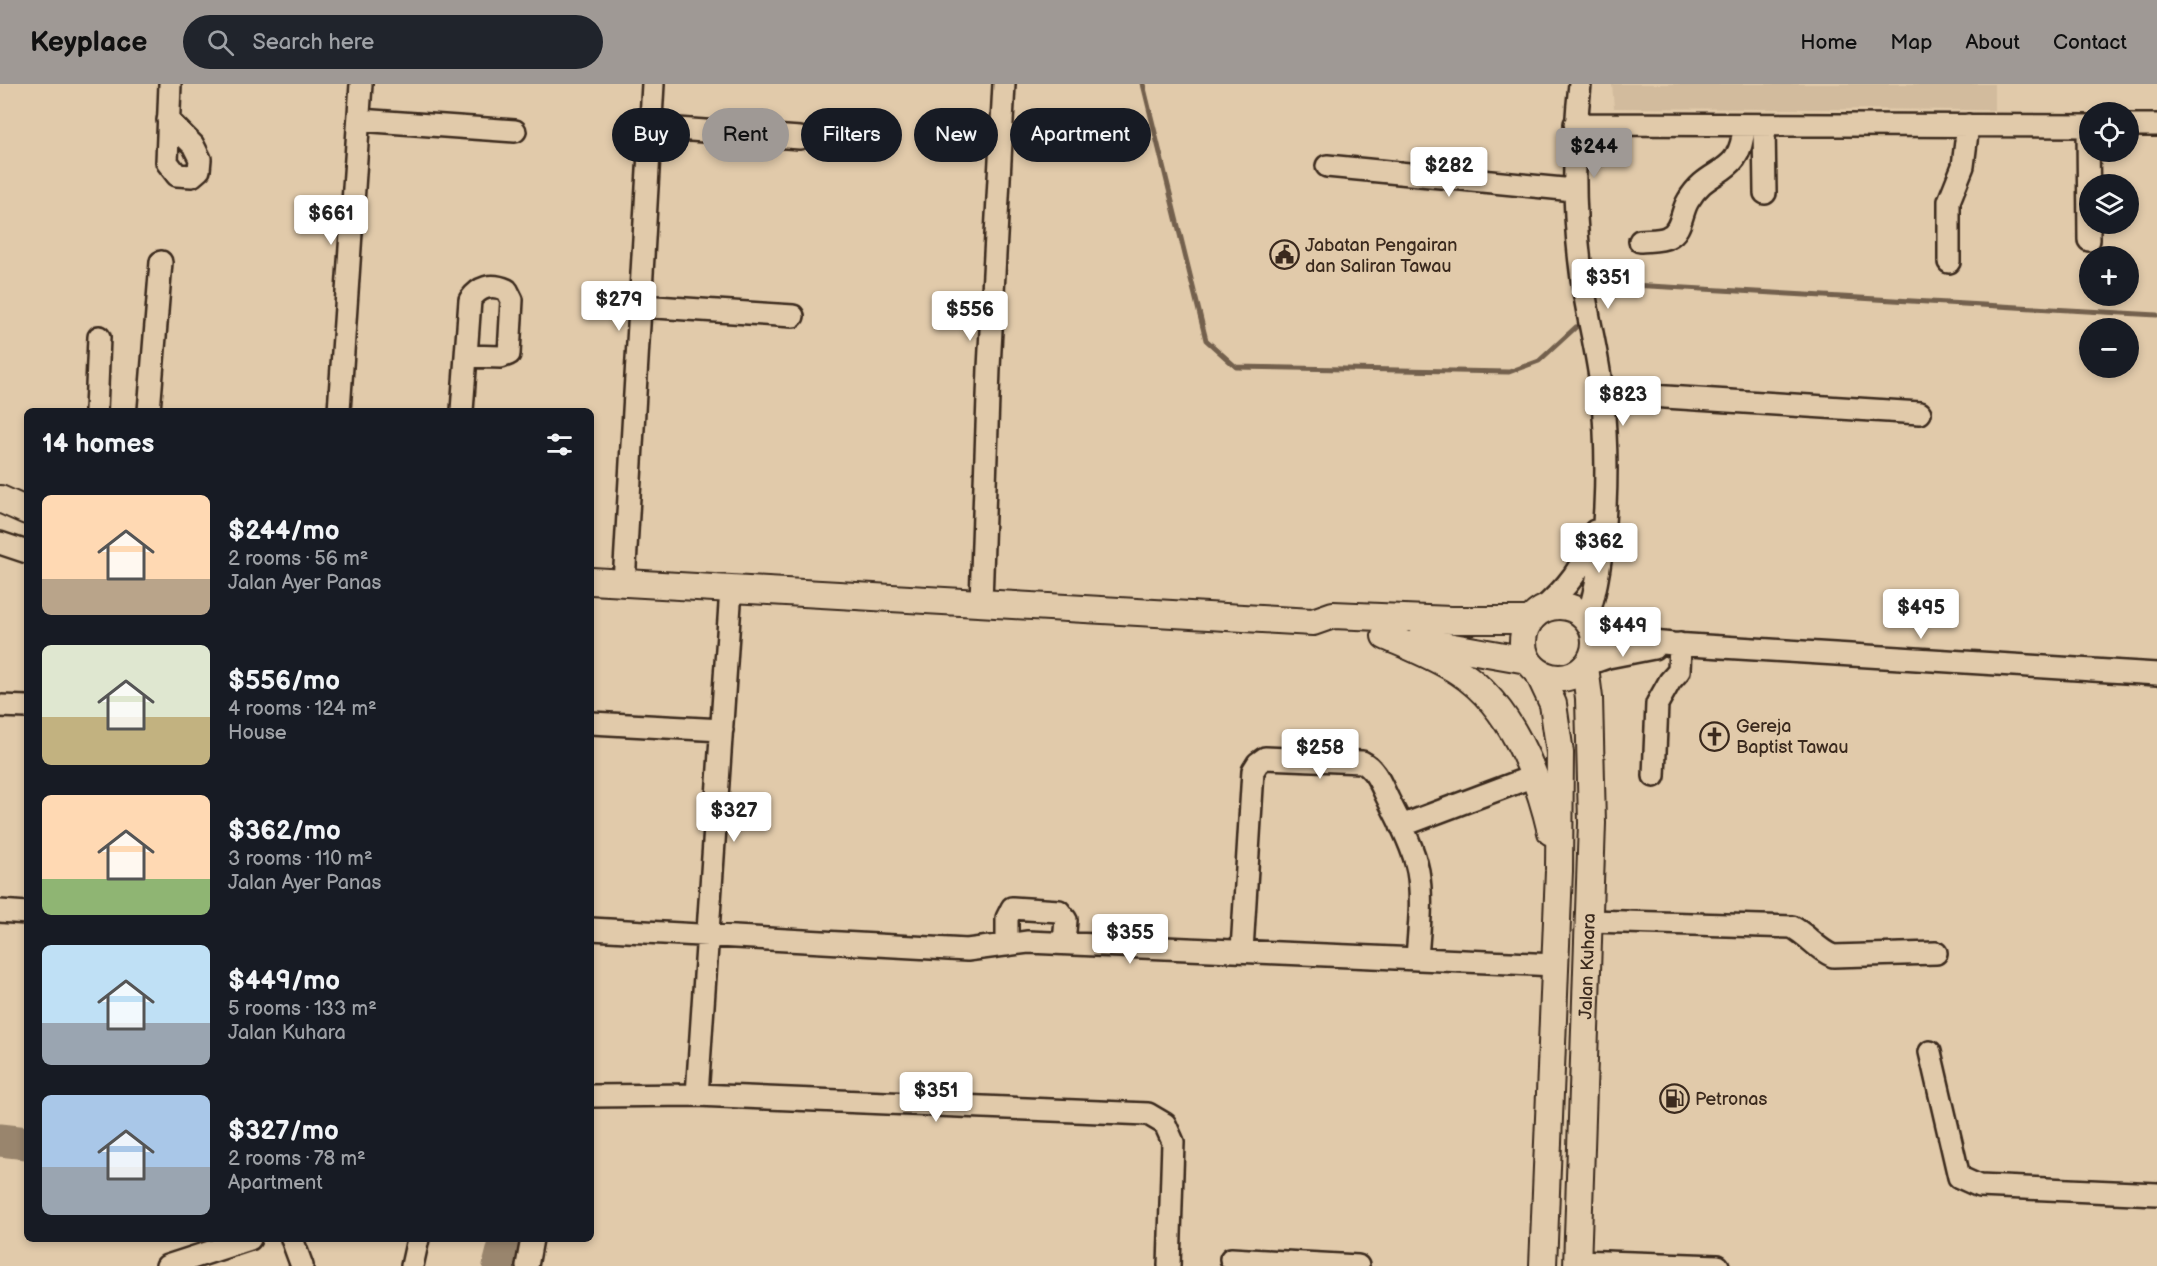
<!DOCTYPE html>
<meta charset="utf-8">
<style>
body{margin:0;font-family:"Balsamiq Sans",sans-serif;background:#20242c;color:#f1f3f6;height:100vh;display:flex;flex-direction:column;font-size:22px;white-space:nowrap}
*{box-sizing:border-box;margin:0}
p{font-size:20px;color:#9ea1a6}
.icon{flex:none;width:33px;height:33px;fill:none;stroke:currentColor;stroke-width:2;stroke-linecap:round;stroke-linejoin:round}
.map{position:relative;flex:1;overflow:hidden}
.drawer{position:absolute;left:24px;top:324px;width:570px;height:834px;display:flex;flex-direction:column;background:#171b24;border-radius:9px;box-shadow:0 3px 9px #0003}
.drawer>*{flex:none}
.top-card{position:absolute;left:612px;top:24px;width:570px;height:54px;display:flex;gap:12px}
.fabs{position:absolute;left:2079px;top:18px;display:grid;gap:12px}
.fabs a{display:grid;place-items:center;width:60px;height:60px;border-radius:50%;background:#171b24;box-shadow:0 3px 9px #0003;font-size:30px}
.price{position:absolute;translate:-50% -51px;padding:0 14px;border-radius:6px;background:#fff;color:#222;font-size:20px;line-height:39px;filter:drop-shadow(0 2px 3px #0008)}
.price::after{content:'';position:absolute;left:50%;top:36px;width:18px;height:14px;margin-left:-9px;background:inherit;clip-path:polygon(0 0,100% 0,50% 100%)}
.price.active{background:#9f9995;color:#111}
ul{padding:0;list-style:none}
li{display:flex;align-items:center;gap:18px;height:150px;padding:0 18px}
li span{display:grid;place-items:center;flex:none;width:168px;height:120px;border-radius:9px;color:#555}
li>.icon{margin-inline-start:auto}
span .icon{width:72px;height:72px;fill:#fffc;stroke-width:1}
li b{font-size:26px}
h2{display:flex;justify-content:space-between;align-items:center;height:72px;padding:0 18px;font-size:26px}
.pill{padding:0 21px;border-radius:27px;background:#171b24;box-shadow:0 3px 9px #0003;font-size:21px;line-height:54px}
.pill.active{background:#9f9995;color:#111}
header{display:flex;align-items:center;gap:36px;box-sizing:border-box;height:84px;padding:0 30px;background:#9f9995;color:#111}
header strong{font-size:28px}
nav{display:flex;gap:33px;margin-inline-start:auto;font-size:21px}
.search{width:420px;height:54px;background:#20242c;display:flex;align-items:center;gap:15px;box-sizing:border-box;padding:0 21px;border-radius:33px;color:#9ea1a6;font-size:22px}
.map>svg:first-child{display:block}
.built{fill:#d2bb9d}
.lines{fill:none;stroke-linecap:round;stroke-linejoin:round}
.stream{stroke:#73614d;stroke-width:5}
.river{stroke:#99856d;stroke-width:33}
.minor-casing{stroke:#3b2a1e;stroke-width:26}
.major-casing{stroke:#3b2a1e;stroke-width:30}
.minor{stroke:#e1caaa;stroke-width:21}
.major{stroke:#e1caaa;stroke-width:26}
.labels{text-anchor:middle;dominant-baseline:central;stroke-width:6;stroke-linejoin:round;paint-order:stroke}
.poi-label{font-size:18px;fill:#3b2a1e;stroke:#e1caaa;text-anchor:start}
.street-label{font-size:18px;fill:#3b2a1e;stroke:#e1caaa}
</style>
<header>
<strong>Keyplace</strong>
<div class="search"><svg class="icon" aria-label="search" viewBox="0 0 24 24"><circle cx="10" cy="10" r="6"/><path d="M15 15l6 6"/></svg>Search here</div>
<nav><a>Home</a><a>Map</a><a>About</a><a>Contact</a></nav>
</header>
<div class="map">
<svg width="2157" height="1182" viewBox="0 0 2157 1182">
<rect width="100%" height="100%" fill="#e1caaa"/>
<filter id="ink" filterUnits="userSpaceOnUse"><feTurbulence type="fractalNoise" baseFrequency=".0167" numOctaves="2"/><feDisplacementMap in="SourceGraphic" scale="12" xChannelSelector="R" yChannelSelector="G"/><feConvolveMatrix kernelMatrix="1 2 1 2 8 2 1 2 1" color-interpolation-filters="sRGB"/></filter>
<g filter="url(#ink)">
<path class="built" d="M1612 0H1994V26L1614 24Z"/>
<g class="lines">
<path class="stream" d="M1143 0 1206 256 1236 283 1509 288 1539 277 1576 243
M1616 206 1632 201 2157 231"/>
<path class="river" d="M0 1056 27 1059
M499 1182 506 1155"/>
<defs>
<path id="minor" d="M1580 0C1573 62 1573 125 1581 187 1586 228 1598 268 1602 309 1609 376 1608 471 1587 535
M168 36 193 61 200 75 199 86 192 92 177 91 167 78 170 0
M359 36 515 47
M1575 40 2090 42
M2128 41H2157
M1764 42 1765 109
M2088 42 2089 156
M650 43 800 54
M1327 82 1574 106
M1640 157C1649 156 1661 157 1668 153 1682 147 1681 128 1688 117 1709 80 1741 95 1744 42
M1949 178V117L1963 82 1968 41
M640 222 793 232
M1602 309 1920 329
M96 327 99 253
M149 327 161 178
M339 327 361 0
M462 327 470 216C479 203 491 199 507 206L512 216 509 270 501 273 466 272
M0 459 27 468
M624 499 653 0
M981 518 989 284 1004 0
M1539 528C1567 504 1585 482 1595 447
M1589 539C1616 554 1642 557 1673 560L2157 590
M1586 581 1608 573 1654 564
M0 622 27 623
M591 639 722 646
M1654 692 1657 620 1670 597 1679 587 1680 560
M1401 742 1534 692
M0 827 27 829
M1590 837 1792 843C1808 851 1816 865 1833 872L1936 869
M591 845 967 866 1028 858 1555 881
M1007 861V834L1012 824 1059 827 1066 836 1064 859
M1242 866 1253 687 1258 679 1265 674 1362 678C1376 685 1381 701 1388 715 1399 737 1413 762 1418 787 1423 816 1419 845 1417 874
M1930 968 1959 1093 1979 1102 2157 1110
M697 1011 731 505
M591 1012 697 1011 1148 1030 1165 1040 1173 1058 1169 1182
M292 1155 302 1182
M1231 1175 1358 1182
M1577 1177 1718 1182
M167 1182 250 1155
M412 1182 418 1155
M527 1182 532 1155"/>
<g id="major">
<path d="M0 415 27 427"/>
<path d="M591 497 1313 538 1333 531 1451 536H1530"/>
<circle cx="1559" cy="558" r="36"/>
<path d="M1385 552C1410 563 1436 573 1459 588 1511 622 1538 691 1551 748"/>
<path d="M1419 557 1527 576"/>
<path d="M1538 588 1553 620 1560 669 1559 787 1543 1182"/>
<path id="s1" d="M1577 1182 1592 739 1589 614 1585 583"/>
</g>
</defs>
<use href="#minor" class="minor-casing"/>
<use href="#major" class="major-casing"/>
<use href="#minor" class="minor"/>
<use href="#major" class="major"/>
</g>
</g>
<defs>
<symbol id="civic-ring" viewBox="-11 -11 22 22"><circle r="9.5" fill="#e1caaa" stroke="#3b2a1e" stroke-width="1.5"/><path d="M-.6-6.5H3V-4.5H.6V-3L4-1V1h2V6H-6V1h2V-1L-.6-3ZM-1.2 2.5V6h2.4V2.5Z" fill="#3b2a1e"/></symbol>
<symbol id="church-ring" viewBox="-11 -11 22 22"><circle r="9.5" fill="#e1caaa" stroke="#3b2a1e" stroke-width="1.5"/><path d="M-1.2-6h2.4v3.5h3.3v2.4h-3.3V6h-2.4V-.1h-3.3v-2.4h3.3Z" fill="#3b2a1e"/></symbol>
<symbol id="fuel-ring" viewBox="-11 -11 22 22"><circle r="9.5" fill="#e1caaa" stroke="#3b2a1e" stroke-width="1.5"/><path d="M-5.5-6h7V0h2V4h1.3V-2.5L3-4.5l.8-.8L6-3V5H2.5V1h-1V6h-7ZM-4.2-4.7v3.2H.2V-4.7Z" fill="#3b2a1e"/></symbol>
</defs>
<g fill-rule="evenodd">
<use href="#civic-ring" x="1268" y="154" width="33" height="33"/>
<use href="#church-ring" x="1698" y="636" width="33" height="33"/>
<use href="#fuel-ring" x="1658" y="998" width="33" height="33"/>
</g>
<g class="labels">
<g class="poi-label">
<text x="1305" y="161">Jabatan Pengairan<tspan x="1305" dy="21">dan Saliran Tawau</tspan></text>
<text x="1736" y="642">Gereja<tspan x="1736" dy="21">Baptist Tawau</tspan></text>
<text x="1695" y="1015">Petronas</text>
</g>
<g class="street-label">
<text stroke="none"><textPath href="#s1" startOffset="300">Jalan Kuhara</textPath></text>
</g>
</g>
</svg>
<div class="fabs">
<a><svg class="icon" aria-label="locate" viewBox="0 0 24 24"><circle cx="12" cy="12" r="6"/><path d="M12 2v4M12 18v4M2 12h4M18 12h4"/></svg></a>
<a><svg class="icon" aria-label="layers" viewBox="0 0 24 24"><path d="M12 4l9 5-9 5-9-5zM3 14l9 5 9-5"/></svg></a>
<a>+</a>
<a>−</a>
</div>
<b class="price active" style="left:1594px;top:95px">$244</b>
<b class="price" style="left:1449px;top:114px">$282</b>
<b class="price" style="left:331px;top:162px">$661</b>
<b class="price" style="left:1608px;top:226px">$351</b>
<b class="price" style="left:619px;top:248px">$279</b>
<b class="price" style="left:970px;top:258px">$556</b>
<b class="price" style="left:1623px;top:343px">$823</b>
<b class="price" style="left:1599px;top:490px">$362</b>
<b class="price" style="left:1921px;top:556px">$495</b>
<b class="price" style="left:1623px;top:574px">$449</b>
<b class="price" style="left:1320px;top:696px">$258</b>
<b class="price" style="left:734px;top:759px">$327</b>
<b class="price" style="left:1130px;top:881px">$355</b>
<b class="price" style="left:936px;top:1039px">$351</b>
<div class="top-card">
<a class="pill">Buy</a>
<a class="pill active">Rent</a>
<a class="pill">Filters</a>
<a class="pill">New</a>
<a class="pill">Apartment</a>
</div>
<section class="drawer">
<h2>14 homes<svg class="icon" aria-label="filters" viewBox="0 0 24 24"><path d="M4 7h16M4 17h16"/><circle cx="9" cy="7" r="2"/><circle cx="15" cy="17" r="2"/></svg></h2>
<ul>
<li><span style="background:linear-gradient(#ffd9b3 70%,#b9a48a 0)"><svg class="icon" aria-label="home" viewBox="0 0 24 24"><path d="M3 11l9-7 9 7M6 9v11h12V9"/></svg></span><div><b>$244/mo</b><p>2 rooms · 56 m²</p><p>Jalan Ayer Panas</p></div></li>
<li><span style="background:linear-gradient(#dfe7d0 60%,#c2b280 0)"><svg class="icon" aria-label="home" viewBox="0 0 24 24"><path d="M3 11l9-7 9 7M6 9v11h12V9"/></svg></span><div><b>$556/mo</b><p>4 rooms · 124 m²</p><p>House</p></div></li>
<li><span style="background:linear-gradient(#ffd9b3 70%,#8fb573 0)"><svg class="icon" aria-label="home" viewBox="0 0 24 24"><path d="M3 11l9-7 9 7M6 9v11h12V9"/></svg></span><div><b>$362/mo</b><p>3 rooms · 110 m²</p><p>Jalan Ayer Panas</p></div></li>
<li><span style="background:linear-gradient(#bfe0f5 65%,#9aa5b1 0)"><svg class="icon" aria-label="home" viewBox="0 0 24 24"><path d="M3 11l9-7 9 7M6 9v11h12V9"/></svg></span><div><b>$449/mo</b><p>5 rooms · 133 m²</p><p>Jalan Kuhara</p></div></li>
<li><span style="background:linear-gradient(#a9c7e8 60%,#9aa5b1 0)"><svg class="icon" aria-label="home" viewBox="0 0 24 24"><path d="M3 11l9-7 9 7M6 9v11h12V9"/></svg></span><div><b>$327/mo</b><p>2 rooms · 78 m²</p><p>Apartment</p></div></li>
</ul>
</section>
</div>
